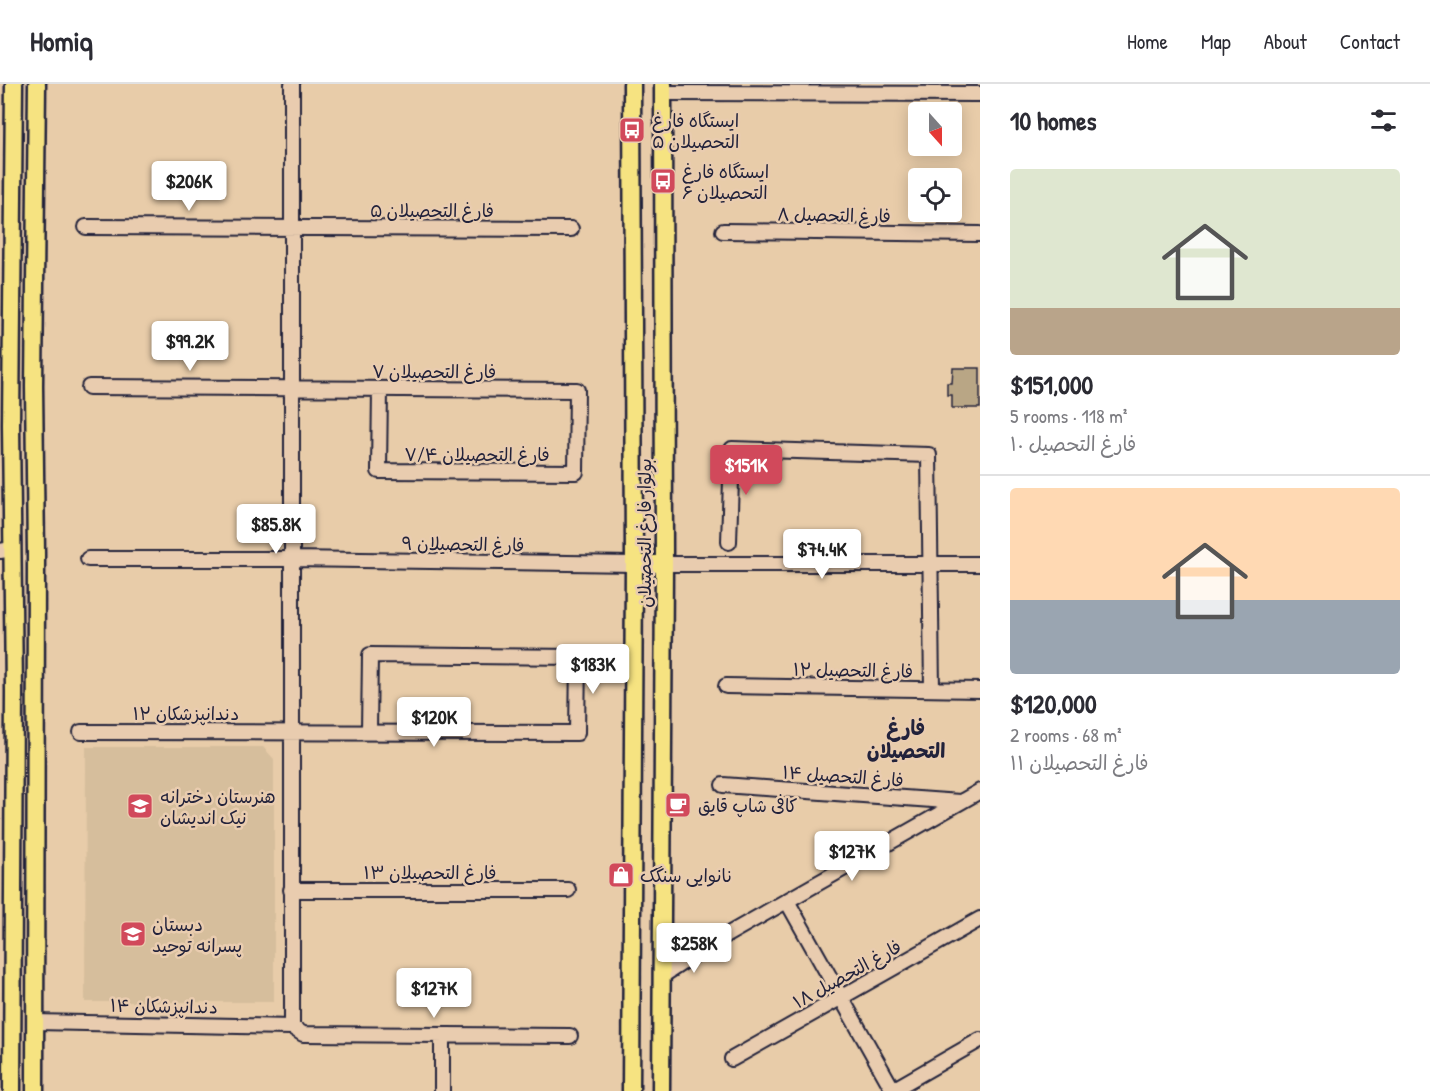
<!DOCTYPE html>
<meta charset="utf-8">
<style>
body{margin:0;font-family:"Patrick Hand","Playpen Sans Arabic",sans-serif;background:#f2f2f3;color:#2b2b33;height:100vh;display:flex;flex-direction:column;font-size:22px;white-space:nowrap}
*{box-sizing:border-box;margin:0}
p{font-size:20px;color:#7c7c81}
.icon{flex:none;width:33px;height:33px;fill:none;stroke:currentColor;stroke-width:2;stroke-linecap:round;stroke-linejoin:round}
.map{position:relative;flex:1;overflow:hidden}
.side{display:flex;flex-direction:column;background:#fff;width:450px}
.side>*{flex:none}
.needle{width:39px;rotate:159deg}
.tools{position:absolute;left:908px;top:18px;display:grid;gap:12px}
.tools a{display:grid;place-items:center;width:54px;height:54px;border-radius:6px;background:#fff;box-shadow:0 3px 15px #0003;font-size:30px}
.price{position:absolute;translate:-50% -51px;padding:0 14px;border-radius:6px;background:#fff;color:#222;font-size:20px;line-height:39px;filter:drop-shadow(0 2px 3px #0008)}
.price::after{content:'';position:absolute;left:50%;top:36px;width:18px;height:14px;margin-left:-9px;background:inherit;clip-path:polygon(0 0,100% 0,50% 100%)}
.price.on{background:#d1495b;color:#fff}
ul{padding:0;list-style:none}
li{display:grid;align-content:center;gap:12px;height:318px;padding:0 30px}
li+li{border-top:2px solid #e1e1e2}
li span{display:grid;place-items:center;height:186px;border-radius:6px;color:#555}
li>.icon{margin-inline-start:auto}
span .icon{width:108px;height:108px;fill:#fffc;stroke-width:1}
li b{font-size:26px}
h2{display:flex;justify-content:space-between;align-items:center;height:72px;padding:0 30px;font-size:26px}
header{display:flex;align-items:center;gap:36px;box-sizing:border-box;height:84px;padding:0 30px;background:#fff;border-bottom:2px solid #e1e1e2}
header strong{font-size:28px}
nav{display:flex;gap:33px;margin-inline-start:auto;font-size:21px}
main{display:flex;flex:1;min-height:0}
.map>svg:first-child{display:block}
.built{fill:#d6be9c}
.building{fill:#b9a685;stroke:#22223b;stroke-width:1.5}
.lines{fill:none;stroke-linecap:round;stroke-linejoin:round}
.minor-casing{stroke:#22223b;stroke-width:18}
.major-casing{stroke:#22223b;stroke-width:21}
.minor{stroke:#e9ccaf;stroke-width:14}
.major{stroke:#f6e381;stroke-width:16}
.labels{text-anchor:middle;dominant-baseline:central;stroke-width:5;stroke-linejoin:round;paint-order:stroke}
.poi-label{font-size:18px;fill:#22223b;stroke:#e9ccaf;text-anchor:start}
.street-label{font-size:18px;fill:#22223b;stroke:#e9ccaf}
.neighbourhood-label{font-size:20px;font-weight:bold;fill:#22223b;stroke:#e9ccaf}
</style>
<header>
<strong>Homiq</strong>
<nav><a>Home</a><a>Map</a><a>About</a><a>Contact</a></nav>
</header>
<main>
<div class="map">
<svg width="980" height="1007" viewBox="0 0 980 1007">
<rect width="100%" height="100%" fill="#e8cca9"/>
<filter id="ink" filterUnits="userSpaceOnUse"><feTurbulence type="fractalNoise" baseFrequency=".0167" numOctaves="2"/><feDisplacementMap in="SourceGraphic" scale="12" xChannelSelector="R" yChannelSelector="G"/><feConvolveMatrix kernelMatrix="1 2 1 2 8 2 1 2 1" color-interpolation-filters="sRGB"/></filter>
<g filter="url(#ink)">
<path class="built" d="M86 663H263L274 675V918H85Z"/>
<path class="building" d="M953 284H980V324H952V311H947V299H952Z"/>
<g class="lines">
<defs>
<path id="minor" d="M663 9 980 10
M86 143 571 145
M723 147 980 150
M89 303 577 306 576 388 379 387 380 305
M729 458 732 365 929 371 932 605
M0 467 12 465
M88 475H292L634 480
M664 480H980
M726 602 980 606
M81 648C247 647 412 648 577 649L578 573 370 571 369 647
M723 701 960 718
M291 806H568
M787 817 893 1006
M662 857 709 861
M662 892 709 861 980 707
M35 938 292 943 303 950 570 952
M292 943V0
M732 975 980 835
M442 1007V951
M891 1007 980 956"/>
<path id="major" d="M634 480H664
M12 1007 14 607 11 341 14 0
M35 1007 36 470 34 302 37 0
M631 1007 634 480 632 0
M661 1007 664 480 663 0"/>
</defs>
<use href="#minor" class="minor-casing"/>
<use href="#major" class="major-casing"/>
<use href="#minor" class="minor"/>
<use href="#major" class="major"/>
</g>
</g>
<defs>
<symbol id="bus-square" viewBox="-11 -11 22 22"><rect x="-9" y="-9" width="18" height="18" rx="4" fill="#d1495b" stroke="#e9ccaf"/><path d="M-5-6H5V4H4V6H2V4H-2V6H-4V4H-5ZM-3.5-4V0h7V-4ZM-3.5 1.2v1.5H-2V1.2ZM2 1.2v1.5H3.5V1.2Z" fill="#fff"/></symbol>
<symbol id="cafe-square" viewBox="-11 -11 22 22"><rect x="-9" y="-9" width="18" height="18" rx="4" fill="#d1495b" stroke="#e9ccaf"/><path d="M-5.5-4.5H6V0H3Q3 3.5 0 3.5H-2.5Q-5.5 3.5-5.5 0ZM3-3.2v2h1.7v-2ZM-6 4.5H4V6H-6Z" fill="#fff"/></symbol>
<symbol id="school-square" viewBox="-11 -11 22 22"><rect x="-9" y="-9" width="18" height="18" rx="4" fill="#d1495b" stroke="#e9ccaf"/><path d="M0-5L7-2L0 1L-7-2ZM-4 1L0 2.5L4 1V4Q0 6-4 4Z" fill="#fff"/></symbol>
<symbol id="shop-square" viewBox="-11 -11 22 22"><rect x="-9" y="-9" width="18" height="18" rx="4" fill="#d1495b" stroke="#e9ccaf"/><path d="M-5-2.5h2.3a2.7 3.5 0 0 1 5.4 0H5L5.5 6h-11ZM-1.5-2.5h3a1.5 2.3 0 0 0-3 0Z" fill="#fff"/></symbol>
</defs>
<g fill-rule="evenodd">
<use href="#bus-square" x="617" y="31" width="30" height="30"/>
<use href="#bus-square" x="648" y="82" width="30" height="30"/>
<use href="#cafe-square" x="663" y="706" width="30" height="30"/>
<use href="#school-square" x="125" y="707" width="30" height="30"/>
<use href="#shop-square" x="606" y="776" width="30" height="30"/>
<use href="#school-square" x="118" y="835" width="30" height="30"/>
</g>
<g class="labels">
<g class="poi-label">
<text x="652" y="36">ایستگاه فارغ<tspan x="652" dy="21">التحصیلان ۵</tspan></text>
<text x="682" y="87">ایستگاه فارغ<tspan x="682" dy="21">التحصیلان ۶</tspan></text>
<text x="160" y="712">هنرستان دخترانه<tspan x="160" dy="21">نیک اندیشان</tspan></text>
<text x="698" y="721">کافی شاپ قایق</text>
<text x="640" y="791">نانوایی سنگک</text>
<text x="152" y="840">دبستان<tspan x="152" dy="21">پسرانه توحید</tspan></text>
</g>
<g class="street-label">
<text x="432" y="126">فارغ التحصیلان ۵</text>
<text transform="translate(834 131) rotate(1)">فارغ التحصیل ۸</text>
<text x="434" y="287">فارغ التحصیلان ۷</text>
<text x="477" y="370">فارغ التحصیلان ۷/۴</text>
<text transform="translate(644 449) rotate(-90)">بولوار فارغ التحصیلان</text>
<text transform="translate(463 460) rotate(1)">فارغ التحصیلان ۹</text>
<text transform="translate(853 586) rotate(1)">فارغ التحصیل ۱۲</text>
<text x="186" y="629">دندانپزشکان ۱۲</text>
<text transform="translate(843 692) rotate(4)">فارغ التحصیل ۱۴</text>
<text x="430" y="788">فارغ التحصیلان ۱۳</text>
<text transform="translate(847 890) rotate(-29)">فارغ التحصیل ۱۸</text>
<text transform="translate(164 922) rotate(1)">دندانپزشکان ۱۴</text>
</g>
<g class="neighbourhood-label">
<text x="906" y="643">فارغ<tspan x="906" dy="23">التحصیلان</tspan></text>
</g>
</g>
</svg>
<div class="tools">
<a><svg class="needle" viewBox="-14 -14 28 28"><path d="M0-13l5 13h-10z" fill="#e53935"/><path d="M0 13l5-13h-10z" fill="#7c7c81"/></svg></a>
<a><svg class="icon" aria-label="locate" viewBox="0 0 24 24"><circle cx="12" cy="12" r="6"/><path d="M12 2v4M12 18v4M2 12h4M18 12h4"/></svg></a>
</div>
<b class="price" style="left:189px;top:128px">$206K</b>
<b class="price" style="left:190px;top:288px">$99.2K</b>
<b class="price on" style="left:746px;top:412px">$151K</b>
<b class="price" style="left:276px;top:471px">$85.8K</b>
<b class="price" style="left:822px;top:496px">$74.4K</b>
<b class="price" style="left:593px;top:611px">$183K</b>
<b class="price" style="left:434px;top:664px">$120K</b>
<b class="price" style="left:852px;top:798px">$127K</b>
<b class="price" style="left:694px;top:890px">$258K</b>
<b class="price" style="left:434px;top:935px">$127K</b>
</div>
<section class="side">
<h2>10 homes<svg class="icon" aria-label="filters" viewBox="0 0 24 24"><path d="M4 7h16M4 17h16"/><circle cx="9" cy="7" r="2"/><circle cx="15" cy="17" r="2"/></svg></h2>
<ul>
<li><span style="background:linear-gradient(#dfe7d0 75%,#b9a48a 0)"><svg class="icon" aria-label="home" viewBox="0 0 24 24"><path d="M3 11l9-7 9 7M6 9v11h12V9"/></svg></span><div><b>$151,000</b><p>5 rooms · 118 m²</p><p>فارغ التحصیل ۱۰</p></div></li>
<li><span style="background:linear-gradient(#ffd9b3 60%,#9aa5b1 0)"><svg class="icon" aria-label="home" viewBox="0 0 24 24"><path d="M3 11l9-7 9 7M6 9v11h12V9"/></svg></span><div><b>$120,000</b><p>2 rooms · 68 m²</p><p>فارغ التحصیلان ۱۱</p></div></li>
</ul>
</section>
</main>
